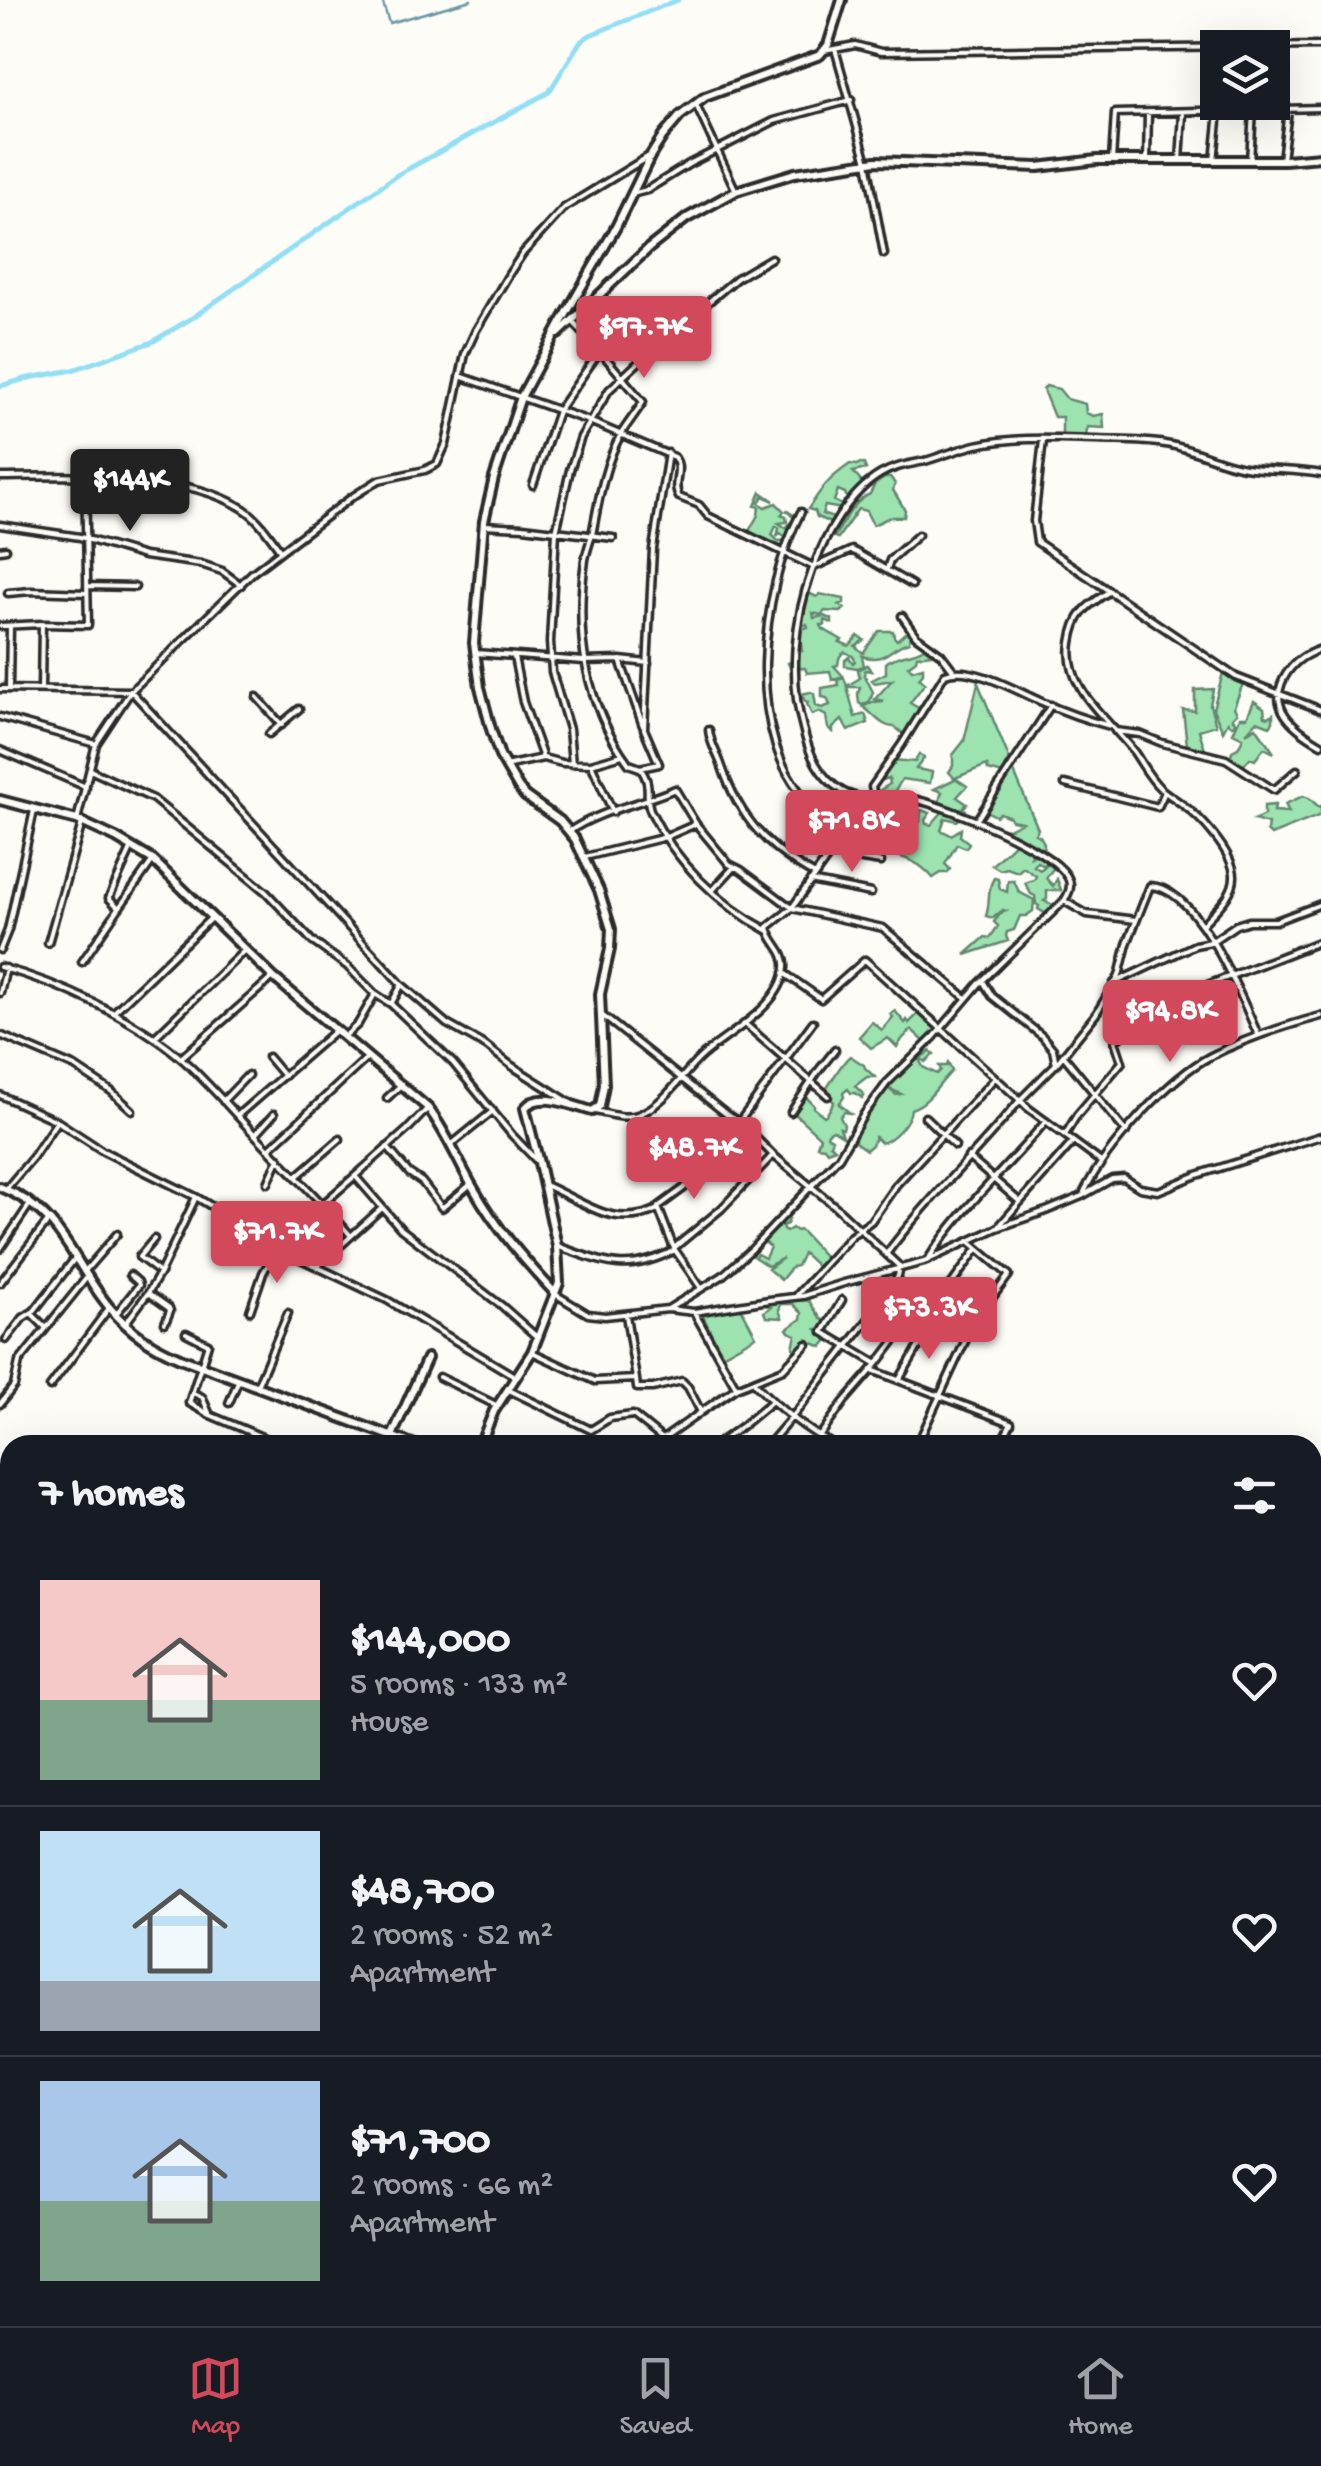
<!DOCTYPE html>
<meta charset="utf-8">
<style>
body{margin:0;font-family:"Gochi Hand",sans-serif;background:#20242c;color:#f1f3f6;height:100vh;display:flex;flex-direction:column;font-size:38px;white-space:nowrap}
*{box-sizing:border-box;margin:0}
p{font-size:32px;color:#9ea1a6}
.icon{flex:none;width:55px;height:55px;fill:none;stroke:currentColor;stroke-width:2;stroke-linecap:round;stroke-linejoin:round}
.map{position:relative;flex:1;overflow:hidden}
.side{position:absolute;left:0px;top:1435px;width:1322px;height:892px;display:flex;flex-direction:column;background:#171b24;border-radius:30px 30px 0 0;box-shadow:0 10px 40px #0002}
.side>*{flex:none}
.buttons{position:absolute;left:1200px;top:30px;display:grid;gap:20px}
.buttons a{display:grid;place-items:center;width:90px;height:90px;border-radius:0px;background:#171b24;box-shadow:0 10px 40px #0002;font-size:50px}
.price{position:absolute;translate:-50% -85px;padding:0 22px;border-radius:10px;background:#d1495b;color:#fff;font-size:32px;line-height:65px;filter:drop-shadow(0 2px 5px #0008)}
.price::after{content:'';position:absolute;left:50%;top:60px;width:30px;height:22px;margin-left:-15px;background:inherit;clip-path:polygon(0 0,100% 0,50% 100%)}
.price.selected{background:#222;color:#fff}
ul{padding:0;list-style:none}
li{display:flex;align-items:center;gap:30px;height:250px;padding:0 40px}
li+li{border-top:2px solid #363941}
li span{display:grid;place-items:center;flex:none;width:280px;height:200px;border-radius:0px;color:#555}
li>.icon{margin-inline-start:auto}
span .icon{width:120px;height:120px;fill:#fffc;stroke-width:1}
li b{font-size:42px}
h2{display:flex;justify-content:space-between;align-items:center;height:120px;padding:0 40px;font-size:42px}
.tabs{display:flex;justify-content:space-around;align-items:center;height:140px;border-top:2px solid #363941;background:#171b24;font-size:28px;color:#9ea1a6}
.tabs a{display:grid;justify-items:center;gap:5px}
.tabs .selected{color:#d1495b}
.map>svg:first-child{display:block}
.green{fill:#9ce3b0;stroke:#64876e;stroke-width:2.5}
.lines{fill:none;stroke-linecap:round;stroke-linejoin:round}
.stream{stroke:#6996a3;stroke-width:2.5}
.canal{stroke:#92def3;stroke-width:5}
.street-casing{stroke:#2b2b2b;stroke-width:11}
.secondary-casing{stroke:#2b2b2b;stroke-width:14}
.highway-casing{stroke:#2b2b2b;stroke-width:18}
.street{stroke:#fdfcf7;stroke-width:4}
.secondary{stroke:#fdfcf7;stroke-width:6}
.highway{stroke:#fdfcf7;stroke-width:10}
</style>
<div class="map">
<svg width="1321" height="2326" viewBox="0 0 1321 2326">
<rect width="100%" height="100%" fill="#fdfcf7"/>
<filter id="ink" filterUnits="userSpaceOnUse"><feTurbulence type="fractalNoise" baseFrequency=".01" numOctaves="2"/><feDisplacementMap in="SourceGraphic" scale="20" xChannelSelector="R" yChannelSelector="G"/><feConvolveMatrix kernelMatrix="1 2 1 2 8 2 1 2 1" color-interpolation-filters="sRGB"/></filter>
<g filter="url(#ink)">
<path class="green" d="M1046 386 1059 389 1067 399 1085 404 1086 413 1093 416 1103 414 1104 428 1088 427 1085 439H1062V417H1054L1043 390Z
M860 463 864 464 866 469 853 472 865 486 849 504 844 501 847 499 845 493 838 490 834 501 846 507 842 509 825 506 822 514 836 519 835 525 817 517 815 511 808 509C822 488 828 479 850 464L857 465Z
M885 478H891L895 484 893 490 905 510 904 517H890L873 525 866 511 858 509 838 538 834 537C845 521 852 502 870 494L875 484Z
M761 492 774 501 763 496 759 503 765 507 776 503 784 511 781 515 786 517 787 522 779 523 786 528 794 518 786 510 798 518 790 531 791 538H787L780 533 777 537 779 528 776 526 772 535 778 541 789 540 783 552 749 531 758 515 759 507 755 506Z
M808 593 817 597 820 594 844 599V603L839 605 845 608 841 612 825 611 821 615 813 613 814 618 824 616 832 619V623L825 620V625H821L823 629 842 640 840 642 849 646 858 636 864 640 855 646 863 653 879 631H893L894 637 897 640 905 633 910 632 909 642C889 647 886 664 862 656L864 666 857 668 845 666V660L849 657 853 663 855 661 854 657 845 652C839 655 839 658 838 665L834 666 843 676 832 680 830 671 807 673 805 668H799L792 672 788 663 799 659V651H802L799 630 808 627 807 624 801 626 797 623 804 615Z
M924 648 932 654 917 656 916 660 908 666 912 670 923 667V673L919 678 925 683 910 703 920 709 907 737 895 727C882 728 874 714 863 707L873 702 884 701 875 699 892 680 875 683 872 680 886 673V663C896 654 912 656 924 648Z
M867 665 871 671 865 670 864 674 873 692 870 701 862 705 859 703 858 694 860 687H847L855 717 865 714 868 723 848 731 842 720 833 728V732L828 728 826 716 819 712 812 715 807 704 808 702 805 701 801 694 811 692 814 694 816 706 822 708 830 705 827 698 822 697V688L839 685 837 680 844 678 847 686 860 678 858 670Z
M1223 673 1244 681 1234 707 1237 713 1232 718 1236 722 1232 726 1228 722 1223 731 1213 709Z
M978 683 1009 758 1003 774 988 770 987 765 955 778 967 786 957 797 967 804 962 809 966 810 965 814 957 821 945 818 941 830 951 835 961 829 960 836 969 843 966 848 957 844 945 864 950 869 947 873H941L933 878C920 862 906 858 887 853L892 828 877 827 879 816 892 814 894 804 911 806 906 816 915 822H920L921 810 930 813 925 820 926 824 931 825 944 810C940 804 938 800 942 792L934 789 955 779 949 772 953 766V755L964 741Z
M1213 689 1210 705 1216 725 1199 730 1205 750 1187 745 1183 710 1195 711V690Z
M1254 701 1264 708 1265 716 1269 717 1273 714V722L1270 726 1257 721 1246 733 1256 727 1274 753 1264 748 1255 760 1250 758 1242 767 1230 760 1232 751 1238 748 1243 738 1233 733 1240 717H1247Z
M919 754 924 758 916 769 932 772 930 783 902 779 892 797 874 794 890 784 889 778 880 781 885 769 893 760 915 762Z
M1012 767 1038 829 1035 834 1040 836 1044 843 1043 852 1028 845 1033 851 1031 857 1039 853 1047 859 1044 866 1037 862 1034 866 1040 870 1050 863 1056 865 1046 878 1053 886 1057 879 1061 890 1047 891V899L1044 901 1058 907 1048 915 1038 909 1039 906 1036 904 1035 896 1031 894 1025 883 1034 880 1036 876 1023 867 1018 872 1007 868 1000 870 992 865 1018 840 996 831 998 827 1008 829 1022 822 1011 820 1010 817 1000 813 996 816 984 810Z
M1303 796 1309 798 1319 807 1321 806V815L1271 835 1267 831 1268 824 1254 820 1264 815V806L1275 805 1274 811 1289 812 1285 804Z
M994 878 998 879 1000 889 1007 892 1008 881H1014L1019 892 1034 900 1033 911 1026 916H1020L1014 930 1007 932 1006 936 1008 941 965 955 985 937 990 938 998 926 994 922 1001 913 1006 911 1003 910 993 918 986 916C991 902 986 891 994 878Z
M895 1011 905 1023 907 1020 909 1023 920 1012 934 1023 938 1033 928 1045 912 1030 903 1038 897 1047 888 1038 871 1048 859 1037 872 1022 882 1030 893 1017 890 1014Z
M930 1051 934 1054 925 1062 922 1059 920 1061 923 1067 937 1074 941 1070 939 1066H947L948 1063 952 1071C938 1084 930 1103 911 1109 910 1122 893 1140 881 1143L875 1137 872 1145 866 1150 855 1142V1133L886 1090 889 1089 896 1095 901 1094 890 1089 889 1086C893 1077 920 1058 930 1051Z
M850 1056 864 1065 865 1068 875 1077H867L855 1086 864 1095 862 1098 855 1093H851L848 1089 843 1093 844 1097 839 1104 850 1113 844 1112 840 1117 844 1125 843 1129 840 1128 843 1136 833 1130 828 1133 827 1136 832 1139 830 1144 835 1148 827 1151 824 1147 817 1146 820 1137 793 1112 805 1096 814 1105V1108L824 1116 827 1114 834 1102 824 1092C833 1080 840 1064 850 1056Z
M783 1218 789 1219 787 1224 782 1226 783 1230 786 1232 792 1228 796 1231 800 1230 826 1258 820 1269 803 1253 797 1266 792 1267 781 1280 768 1269 783 1258 768 1266 754 1257 757 1254 765 1258 770 1247 762 1239Z
M790 1299 809 1301 821 1319 826 1321 824 1327 817 1329 829 1339 822 1347 807 1340 795 1351 793 1347 796 1335 789 1332 787 1329 801 1319 802 1313 793 1304H781L779 1310 782 1318 766 1317 764 1312 771 1307 762 1304V1302Z
M737 1307 742 1310 756 1336 722 1355 703 1316 721 1310Z"/>
<g class="lines">
<path class="stream" d="M382 0 389 23 471 0"/>
<path class="canal" d="M0 386 29 378 73 370 152 342 192 318 397 175 549 92 580 42 590 35 678 0"/>
<defs>
<path id="street" d="M835 49 867 162 884 254
M824 51 855 45 881 52 1321 46
M696 105 736 191
M1282 160 1288 110
M1112 161 1115 113 1321 108
M1147 161 1148 113
M1180 161 1183 113
M1214 161 1219 111
M1250 161 1253 110
M632 194 647 190 689 164 774 121 851 100
M572 321 600 351 643 402C636 413 628 423 621 434 605 463 599 498 593 530 591 540 587 549 585 560 575 634 584 703 629 764L640 768 659 764 644 729 653 549 668 453
M460 376 589 421 674 457C684 469 671 484 679 497L699 505 708 516 814 567 852 550 912 585
M1043 440 1034 521 1037 542 1236 677 1321 710
M0 477C72 476 182 470 244 509 259 519 270 536 280 550
M533 485 558 411 599 352
M801 512C761 589 741 741 813 806 823 814 834 820 846 826
M0 525 80 537 144 556 201 564 222 571 241 585
M484 525 523 527 613 538
M0 550 6 549
M887 569 890 560 918 535
M87 586 135 587
M1110 591C1086 606 1075 614 1071 643 1064 690 1109 719 1134 752 1143 765 1149 778 1161 789 1171 797 1182 803 1192 812 1207 825 1233 855 1234 875 1235 895 1214 911 1202 925
M8 593 31 591 87 593
M902 616 916 636 941 654 954 671
M0 626 42 624
M1321 649C1306 654 1296 660 1287 673 1265 706 1293 728 1321 744
M475 653 584 661 620 660 643 726
M514 657 523 702 543 758
M620 660 648 663
M0 689 131 691 252 573 352 497 379 480 425 470 437 464 446 444 465 354 476 330 509 274 523 253 564 208 649 156
M9 689 10 626
M41 689 42 624 88 625 85 478
M257 697 282 725
M0 717 96 744
M709 730C710 744 718 754 722 767 740 819 768 849 815 875
M1115 731 1140 734 1162 743 1226 759 1274 790 1297 770
M269 734 299 709
M0 750 86 787
M572 764 569 729 552 672 550 642 556 532 570 470 581 437 609 390 657 345 737 278 771 258
M505 766 543 758 562 763 591 764 622 755
M592 766 613 812
M640 768C654 787 643 795 651 812 675 861 719 905 767 930
M90 770 153 799 266 892 313 942 347 966 375 994 391 1004 453 1063 512 1135 536 1160
M1065 784 1158 807 1164 794
M874 796 872 787 902 744 945 674C971 664 1017 691 1042 702 1064 712 1087 720 1110 726
M77 820 96 744 131 691 402 985 447 1024 486 1046 512 1066 572 1104
M976 821 1051 705
M696 824 729 864 741 870 792 908 883 928 966 998
M570 831C600 810 641 804 675 789L696 824 666 837 585 857
M830 854 881 862
M810 881 871 893
M712 891 734 867
M1064 901 1087 914 1136 920
M119 908 153 860
M48 943 82 823
M0 950 8 930 34 810
M82 962 119 908 109 898 132 847
M0 967C59 983 137 1019 183 1060 211 1085 235 1115 262 1142 292 1173 323 1203 351 1236
M784 973 821 999 865 960 1020 1100C978 1152 927 1199 887 1253
M983 981 992 996 1042 1036 1053 1049 1056 1064
M1114 983 1195 945 1211 942 1236 925 1249 921H1276L1321 904
M0 993 6 968
M391 1004 401 986
M113 1013 210 919
M603 1016 726 1114 742 1124 773 1155
M745 1024 828 1096
M0 1035 75 1067 111 1091 132 1110
M345 1036 358 1024 375 994
M155 1037 245 950
M1063 1055 1126 1132
M268 1057 284 1076
M181 1058 273 977
M0 1095 57 1121 103 1151 196 1197 292 1255 387 1300 516 1377
M387 1098 402 1084
M223 1101 248 1075
M428 1108 407 1130 355 1176 401 1229 502 1306 538 1338
M595 1111C610 1114 625 1120 640 1114 667 1102 681 1075 702 1056 727 1034 782 1006 785 968 787 951 770 942 768 927L792 908 830 854 860 798
M791 1112 819 1070 835 1050
M238 1115 336 1030
M925 1117 955 1146
M255 1135 274 1114
M1065 1135 1077 1115 1122 1062 1115 1041 1169 1000 1321 941
M451 1145 493 1111
M387 1147 409 1173 422 1182 442 1208 471 1184
M269 1149 368 1057
M968 1157 1020 1202 1000 1225
M1101 1162 1028 1108 1020 1100 1056 1064 1096 1014 1119 976 1127 944 1150 886C1198 887 1241 997 1258 1035
M296 1177 340 1139
M268 1183 279 1158
M547 1186C586 1203 614 1230 658 1209
M6 1189 33 1157 57 1121
M1084 1192C1105 1149 1168 1078 1211 1056 1246 1038 1284 1026 1321 1016
M325 1202 355 1176
M1020 1202 1073 1142
M154 1239 139 1257 160 1273
M557 1246C606 1263 625 1275 675 1250L701 1288
M673 1246 658 1207 684 1188 742 1124V1118L813 1022
M674 1248 721 1209 773 1155 836 1207 900 1267 898 1276 889 1293 793 1416 768 1445
M0 1249 30 1204
M927 1261C960 1209 1007 1168 1046 1121
M317 1267 382 1208
M85 1271 117 1234
M0 1283 49 1220
M148 1293 160 1273 196 1197
M555 1294 588 1314 605 1316 668 1309 694 1312 769 1300 803 1296 844 1283 924 1262 997 1228 1046 1211 1082 1196 1112 1179 1124 1178 1140 1188 1158 1191 1197 1175 1321 1136
M797 1295 851 1236 871 1221 896 1185 995 1078
M668 1309 722 1276 752 1249 839 1157 864 1114 887 1083 934 1037 979 984 1064 901C1068 895 1072 888 1069 880 1059 851 946 806 917 800 892 795 864 804 842 791 819 777 809 754 803 728 789 680 794 618 812 571 825 536 848 493 881 474 895 466 910 464 925 461 942 456 959 449 976 445 1016 436 1057 439 1097 440 1120 441 1143 440 1165 444 1193 448 1218 463 1245 467 1270 471 1296 469 1321 474
M250 1311 263 1273 278 1247
M694 1312 736 1387
M31 1313 45 1327
M116 1314 139 1285 138 1282 130 1275
M626 1315 636 1379
M125 1324 148 1293 169 1308 170 1311 165 1323
M186 1333 208 1344 189 1403 210 1415
M6 1340 23 1318 34 1311 76 1257
M532 1352 595 1381 636 1379 637 1388H653L682 1381 688 1387 701 1412 736 1388 783 1369 807 1344
M877 1364 927 1299 951 1285 977 1249
M872 1370 1011 1423 1000 1445
M439 1377 498 1406
M899 1380 930 1327
M755 1384C778 1408 805 1429 834 1445
M257 1386 288 1313
M50 1387 109 1308
M509 1390 591 1430 610 1418 633 1415 670 1445
M193 1393 202 1397 210 1415 281 1445
M229 1403 239 1379
M0 1404 14 1386 19 1362 88 1276
M819 1437 844 1402 877 1364 823 1332 842 1300
M663 1439 700 1413
M716 1445 742 1426 771 1402
M917 1445 968 1335 978 1317 1009 1275 970 1242
M0 1498 10 1502
M0 1523 10 1529
M0 1561 10 1567
M1312 1764 1321 1743
M0 1851 10 1879
M1312 1930H1321
M0 2045 10 2034
M1312 2083 1321 2106
M0 2135 10 2137
M1312 2220 1321 2211
M1312 2225 1321 2233
M647 2318 651 2326
M698 2318 701 2326
M836 2318 838 2326
M901 2318 902 2326
M936 2318 939 2326
M1156 2318 1159 2326
M1223 2318 1225 2326
M1278 2318 1279 2326
M1104 2326 1115 2321"/>
<path id="secondary" d="M558 334 649 248 687 218 736 191 795 173 876 161 1038 167 1097 160H1285L1321 157
M0 800 77 820 116 838 153 860 273 977 428 1108C447 1133 458 1162 474 1189 496 1228 525 1261 555 1293
M0 1187C63 1211 72 1263 110 1308 130 1332 152 1346 180 1358L415 1445
M392 1436 427 1358
M480 1445 494 1411 532 1352 559 1283 557 1246 539 1163 525 1108C539 1090 573 1106 592 1111L600 1106 604 1085 600 994 610 949 611 929 599 890 575 839 560 821 525 796 518 787 500 756 491 729 480 687 474 643 484 521 494 478 521 397 561 323 616 227 651 155 663 136 680 116 705 97 820 55 828 45 842 0
M1054 2318 1057 2326"/>
<path id="highway" d="M0 1893 10 1916
M56 2318 65 2326"/>
</defs>
<use href="#street" class="street-casing"/>
<use href="#secondary" class="secondary-casing"/>
<use href="#highway" class="highway-casing"/>
<use href="#street" class="street"/>
<use href="#secondary" class="secondary"/>
<use href="#highway" class="highway"/>
</g>
</g>
</svg>
<div class="buttons">
<a><svg class="icon" aria-label="layers" viewBox="0 0 24 24"><path d="M12 4l9 5-9 5-9-5zM3 14l9 5 9-5"/></svg></a>
</div>
<b class="price" style="left:644px;top:381px">$97.7K</b>
<b class="price selected" style="left:130px;top:534px">$144K</b>
<b class="price" style="left:852px;top:875px">$71.8K</b>
<b class="price" style="left:1170px;top:1065px">$94.8K</b>
<b class="price" style="left:694px;top:1202px">$48.7K</b>
<b class="price" style="left:277px;top:1286px">$71.7K</b>
<b class="price" style="left:929px;top:1362px">$73.3K</b>
<section class="side">
<h2>7 homes<svg class="icon" aria-label="filters" viewBox="0 0 24 24"><path d="M4 7h16M4 17h16"/><circle cx="9" cy="7" r="2"/><circle cx="15" cy="17" r="2"/></svg></h2>
<ul>
<li><span style="background:linear-gradient(#f6c9c9 60%,#7fa58c 0)"><svg class="icon" aria-label="home" viewBox="0 0 24 24"><path d="M3 11l9-7 9 7M6 9v11h12V9"/></svg></span><div><b>$144,000</b><p>5 rooms · 133 m²</p><p>House</p></div><svg class="icon" aria-label="heart" viewBox="0 0 24 24"><path d="M12 20l-8-8c-3-5 5-10 8-4 3-6 11-1 8 4z"/></svg></li>
<li><span style="background:linear-gradient(#bfe0f5 75%,#9aa5b1 0)"><svg class="icon" aria-label="home" viewBox="0 0 24 24"><path d="M3 11l9-7 9 7M6 9v11h12V9"/></svg></span><div><b>$48,700</b><p>2 rooms · 52 m²</p><p>Apartment</p></div><svg class="icon" aria-label="heart" viewBox="0 0 24 24"><path d="M12 20l-8-8c-3-5 5-10 8-4 3-6 11-1 8 4z"/></svg></li>
<li><span style="background:linear-gradient(#a9c7e8 60%,#7fa58c 0)"><svg class="icon" aria-label="home" viewBox="0 0 24 24"><path d="M3 11l9-7 9 7M6 9v11h12V9"/></svg></span><div><b>$71,700</b><p>2 rooms · 66 m²</p><p>Apartment</p></div><svg class="icon" aria-label="heart" viewBox="0 0 24 24"><path d="M12 20l-8-8c-3-5 5-10 8-4 3-6 11-1 8 4z"/></svg></li>
</ul>
</section>
</div>
<nav class="tabs">
<a class="selected"><svg class="icon" aria-label="map" viewBox="0 0 24 24"><path d="M3 6l6-2 6 2 6-2v14l-6 2-6-2-6 2zM9 4v14M15 6v14"/></svg>Map</a>
<a><svg class="icon" aria-label="saved" viewBox="0 0 24 24"><path d="M7 4h10v16l-5-4-5 4z"/></svg>Saved</a>
<a><svg class="icon" aria-label="home" viewBox="0 0 24 24"><path d="M3 11l9-7 9 7M6 9v11h12V9"/></svg>Home</a>
</nav>
